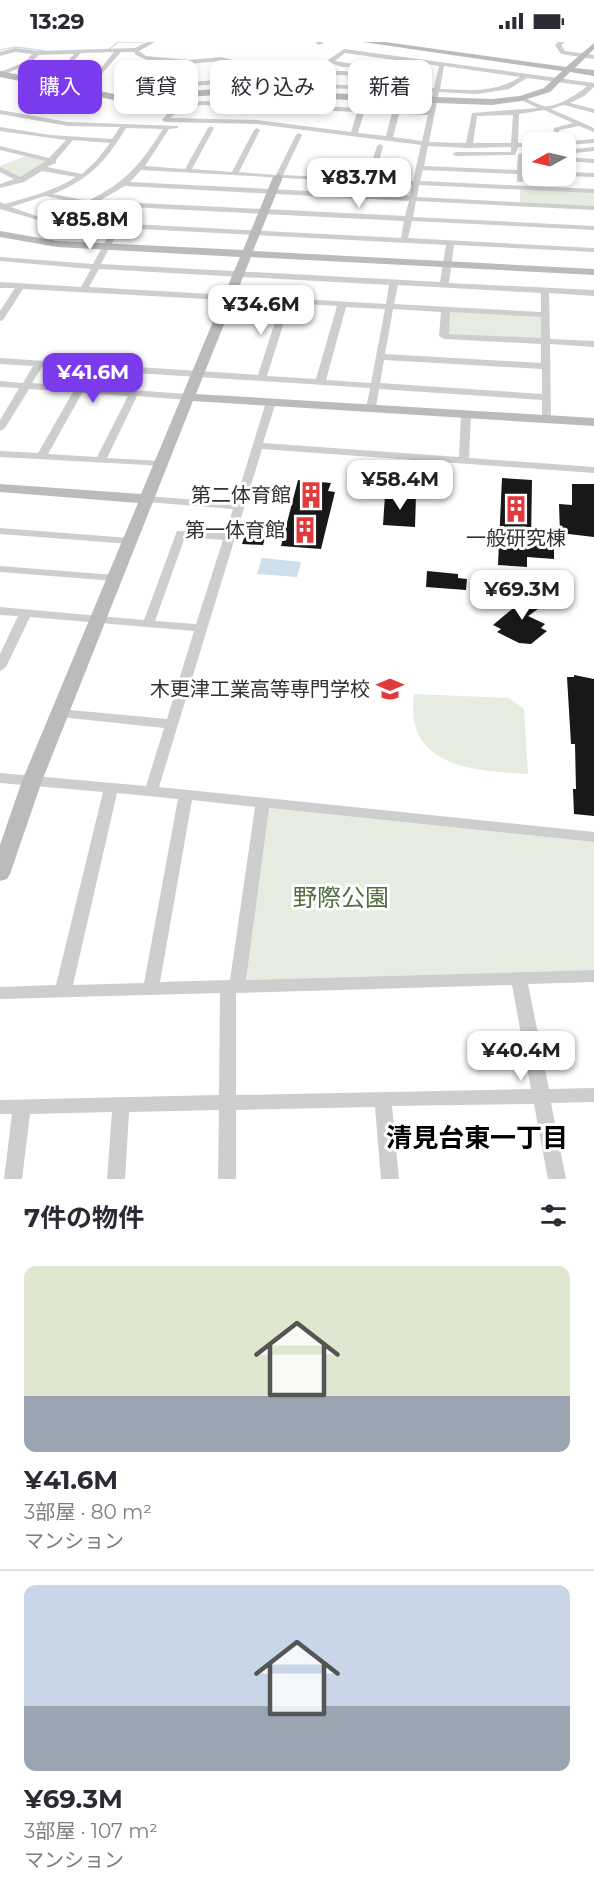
<!DOCTYPE html>
<html lang="ja">
<meta charset="utf-8">
<style>
body{margin:0;font-family:Montserrat,"Noto Sans JP",sans-serif;background:#f2f2f3;color:#2b2b33;height:100vh;display:flex;flex-direction:column;font-size:22px;white-space:nowrap}
*{box-sizing:border-box;margin:0}
p{font-size:20px;color:#7c7c81}
.icon{flex:none;width:33px;height:33px;fill:none;stroke:currentColor;stroke-width:2;stroke-linecap:round;stroke-linejoin:round}
.map{position:relative;height:1137px;overflow:hidden}
.drawer{display:flex;flex-direction:column;background:#fff;flex:1}
.drawer>*{flex:none}
.banner{position:absolute;left:18px;top:18px;width:558px;height:54px;display:flex;gap:12px}
.needle{width:39px;rotate:262deg}
.tools{position:absolute;left:522px;top:90px;display:grid;gap:12px}
.tools a{display:grid;place-items:center;width:54px;height:54px;border-radius:12px;background:#fff;box-shadow:0 3px 9px #0003;font-size:30px}
.price{position:absolute;translate:-50% -51px;padding:0 14px;border-radius:12px;background:#fff;color:#222;font-size:20px;line-height:39px;filter:drop-shadow(0 2px 3px #0008)}
.price::after{content:'';position:absolute;left:50%;top:36px;width:18px;height:14px;margin-left:-9px;background:inherit;clip-path:polygon(0 0,100% 0,50% 100%)}
.price.active{background:#7c3aed;color:#fff}
ul{padding:0;list-style:none}
li{display:grid;align-content:center;gap:12px;height:318px;padding:0 24px}
li+li{border-top:2px solid #e1e1e2}
li span{display:grid;place-items:center;height:186px;border-radius:12px;color:#555}
li>.icon{margin-inline-start:auto}
span .icon{width:108px;height:108px;fill:#fffc;stroke-width:1}
li b{font-size:26px}
h2{display:flex;justify-content:space-between;align-items:center;height:72px;padding:0 24px;font-size:26px}
.tag{padding:0 21px;border-radius:12px;background:#fff;box-shadow:0 3px 9px #0003;font-size:21px;line-height:54px}
.tag.active{background:#7c3aed;color:#fff}
.status{display:flex;justify-content:space-between;align-items:center;height:42px;padding:0 30px;background:#fff;direction:ltr}
.status svg{height:16px;fill:currentColor}
.map>svg:first-child{display:block}
.green{fill:#e6ede0}
.water{fill:#cddeec}
.lines{fill:none;stroke-linecap:round;stroke-linejoin:round}
.stream{stroke:#cddeec;stroke-width:1.5}
.building{fill:#181818}
.street{fill:#cecece;fill-rule:evenodd}
.secondary{fill:#bbb;fill-rule:evenodd}
.labels{text-anchor:middle;dominant-baseline:central;stroke-width:6;stroke-linejoin:round;paint-order:stroke}
.poi-label{font-size:20px;fill:#313131;stroke:#fff;text-anchor:end}
.near-park-label{font-size:24px;fill:#526d3f;stroke:#fff}
.near-neighbourhood-label{font-size:26px;font-weight:bold;fill:#000;stroke:#fff}
</style>
<div class="status"><b>13:29</b><svg viewBox="0 0 49 12"><path d="M0 12V9h3v3zM5 12V6h3v6zM10 12V3h3v9zM15 12V0h3v12zM26 1h20v11H26zM47 4h2v5h-2z"/></svg></div>
<div class="map">
<svg width="594" height="1137" viewBox="0 0 594 1137">
<rect width="100%" height="100%" fill="#fff"/>
<path class="green" d="M28 113 53 119 21 138 0 127V124Z
M520 146 594 149V166L520 162Z
M446 267 546 273V299L444 294Z
M414 652 509 656 524 667 528 732C475 729 404 726 414 652Z
M267 766 594 800V928L246 938Z"/>
<path class="water" d="M262 516 301 520 297 535 257 532Z"/>
<g class="lines">
<path class="stream" d="M0 8 16 5 45 9
M108 8 118 0H143"/>
</g>
<path class="building" d="M502 436 532 438 531 497 554 499V517L527 515V525L498 523Z
M298 438 331 441 328 449 335 450 321 507 281 504Z
M572 442H594V495L560 491 559 462 572 463Z
M385 453 416 454 415 485 383 483Z
M249 481 269 482 263 503 242 502Z
M427 529 458 532V536L467 537 466 548 426 545Z
M519 550 545 562 528 574 545 582 541 586 547 589 531 602 519 601 497 590 501 587 493 583 517 563 507 558Z
M574 633 594 637V774L574 772 573 747H576L575 702H571L567 635H574Z"/>
<g class="lines">
<path class="street" d="M147 0H155L139 9 146 14 189 18 221 15 261 25 360 30 363 32 360 34 261 29 221 19 189 22 152 18 136 42 144 46 154 43 217 38 393 45 402 19 345 11 335 19 367 24 364 26 342 25 328 20V18L344 7 594 41V45L584 54 570 61 594 67V71L564 63 551 67 594 86V90L579 84 559 88V100H553L554 86 573 81 544 68 519 72 518 101H532V105H518L515 113 456 114 452 112 456 110H511V105L469 106 428 104 424 124 517 128 518 112 524 111V128L532 129V133H524L523 140H517V132L423 128 420 139 594 147V151L419 143 417 155 594 164V168L416 159 413 175 594 184V188L412 179 408 196 594 206V210L454 203 449 241 594 248V254L549 251 550 297 594 299V305L550 302 551 380 547 381 542 378V358L379 347 376 366 371 369 366 366 370 346 42 325 32 341 188 352 193 355 188 358 137 354 107 416 161 419 165 420 166 422 165 424 0 415V409L38 411 73 350 29 347 5 386 0 389V378L19 346 0 345V339L23 341 33 324 0 322V316L258 333 281 261 23 247 3 278 0 279V269L15 246H0V240L81 245 91 227 0 219V215L93 222 113 185 45 180 0 167V160L5 162C29 155 54 149 76 135L42 129 24 140 0 146V142L14 137 0 130V125L20 135 46 119 0 108V104L49 116 66 98 0 89V85L50 93 112 97 120 85 68 84 0 72V68L68 80 178 84V86L169 87 145 124 185 127 208 86 211 84 214 86 192 127 232 130 254 88 257 86 260 88 239 130 276 133 296 93 299 91 302 93 283 133 367 137 377 104 380 102 383 104 374 137 413 139 421 103 257 82 165 80 162 78 173 66 201 59 429 69 433 50 217 42 155 47 115 57V55L138 48 129 43 147 18 136 13 134 10H121L85 51 82 49 83 48 114 10 81 11 50 44 48 43V41L74 12 39 13 29 22 0 34V30L25 20 32 12 15 10 0 14V10L15 6 37 9 135 6ZM407 19 439 24 434 46 400 45ZM444 24 520 35C495 51 469 48 440 47ZM527 36 587 44C578 52 556 66 544 64 536 62 528 57 521 54L519 55V57L538 66 472 71 466 101 429 100 439 50 477 52 509 47ZM201 63 357 70 351 90 257 78 170 76 182 66ZM364 70 392 71 386 94 358 91ZM399 72 428 73 422 99 393 95ZM513 73 511 101H473L477 74ZM126 86 163 87C140 123 127 139 88 159L53 152C90 137 106 119 126 86ZM73 98 110 101 96 119 82 132 47 125 56 121V118ZM141 128 412 143 410 154 130 140ZM125 144 409 159 405 174 99 159ZM45 154 89 163 404 179 401 196 73 179 36 174 11 165ZM120 186 446 203 440 240 101 222ZM99 227 389 243 386 262 89 245ZM398 243 541 251V270L394 262ZM290 261 337 264 316 337 267 334ZM346 265 385 267 371 341 326 338ZM393 267 441 270 439 294 444 297 541 302V321L385 312ZM450 270 541 275V296L449 292ZM384 318 542 327V352L380 341ZM82 351 128 354 97 415 48 412Z
M316 0H322L323 2 318 3Z
M558 0H565L561 3 565 9 594 13V17L561 12 555 3Z
M594 97V101L566 103V100H563Z
M594 105V109L566 112V108Z
M566 115 594 117V121L566 119Z
M566 130 594 131V135L563 134H566Z
M271 357 276 360 263 401 459 415 461 372 466 369 471 372 469 416 594 425V431L262 407 159 745 594 790V800L269 766 246 938 594 928V940L528 942 549 1047 594 1046V1060L551 1061 566 1137H548L534 1062 392 1064 399 1137H381L375 1065 236 1068V1137H218L219 1068 129 1070 125 1137H107L112 1070 30 1072 22 1137H4L12 1072H0V1058L219 1053 220 951 0 957V945L56 943 103 750 0 741V731L146 744 164 686 60 675 53 671 60 667 167 677 194 589 30 575 6 625 0 629V612L18 574 0 573V565L144 578 177 489 225 491 233 467 147 460 142 457 147 454 235 461 266 360ZM185 495 223 498 196 582 155 579ZM117 751 178 757 144 941 73 943ZM192 758 255 765 230 938 160 940ZM512 943 531 1047 236 1053V951Z
M0 486 130 496 136 499 130 502 0 492Z
M0 524 115 533 121 536 115 539 0 530Z"/>
<path class="secondary" d="M363 0H385L566 25 594 1V7L575 26 594 28V34L570 30 550 50 521 59 492 63 215 53 124 60 0 35V29L124 54 215 47 492 57 520 54 544 46 562 29Z
M278 132 283 135 253 209 594 227V233L251 215 196 352 594 376V384L193 359 42 739 10 832 7 837 0 839V803L22 739 138 461 0 450V442L141 452 240 215 57 205 0 195V189L57 199 243 208 273 135Z"/>
</g>
<defs>
<symbol id="building-bare" viewBox="-9 -9 18 18"><path d="M-4-6H4V6H1V3H-1V6H-4ZM-2.5-4.3h1.7v1.8h-1.7ZM.8-4.3h1.7v1.8H.8ZM-2.5-1h1.7V.8h-1.7ZM.8-1h1.7V.8H.8Z" fill="#e2393d" stroke="#fff" stroke-width="2.5" paint-order="stroke"/></symbol>
<symbol id="university-bare" viewBox="-9 -9 18 18"><path d="M0-5L7-2L0 1L-7-2ZM-4 1L0 2.5L4 1V4Q0 6-4 4Z" fill="#e2393d" stroke="#fff" stroke-width="2.5" paint-order="stroke"/></symbol>
</defs>
<g fill-rule="evenodd">
<use href="#building-bare" x="292" y="434" width="38" height="38"/>
<use href="#building-bare" x="497" y="448" width="38" height="38"/>
<use href="#building-bare" x="286" y="469" width="38" height="38"/>
<use href="#university-bare" x="371" y="628" width="38" height="38"/>
</g>
<g class="labels">
<g class="poi-label">
<text x="291" y="453">第二体育館</text>
<text x="285" y="488">第一体育館</text>
<text x="516" y="496" text-anchor="middle">一般研究棟</text>
<text x="370" y="647">木更津工業高等専門学校</text>
</g>
<g class="near-park-label">
<text x="341" y="855">野際公園</text>
</g>
<g class="near-neighbourhood-label">
<text x="477" y="1096">清見台東一丁目</text>
</g>
</g>
</svg>
<div class="tools">
<a><svg class="needle" viewBox="-14 -14 28 28"><path d="M0-13l5 13h-10z" fill="#e53935"/><path d="M0 13l5-13h-10z" fill="#7c7c81"/></svg></a>
</div>
<b class="price" style="left:359px;top:167px">¥83.7M</b>
<b class="price" style="left:90px;top:209px">¥85.8M</b>
<b class="price" style="left:261px;top:294px">¥34.6M</b>
<b class="price active" style="left:93px;top:362px">¥41.6M</b>
<b class="price" style="left:400px;top:469px">¥58.4M</b>
<b class="price" style="left:522px;top:579px">¥69.3M</b>
<b class="price" style="left:521px;top:1040px">¥40.4M</b>
<div class="banner">
<a class="tag active">購入</a>
<a class="tag">賃貸</a>
<a class="tag">絞り込み</a>
<a class="tag">新着</a>
</div>
</div>
<section class="drawer">
<h2>7件の物件<svg class="icon" aria-label="filters" viewBox="0 0 24 24"><path d="M4 7h16M4 17h16"/><circle cx="9" cy="7" r="2"/><circle cx="15" cy="17" r="2"/></svg></h2>
<ul>
<li><span style="background:linear-gradient(#dfe7d0 70%,#9aa5b1 0)"><svg class="icon" aria-label="home" viewBox="0 0 24 24"><path d="M3 11l9-7 9 7M6 9v11h12V9"/></svg></span><div><b>¥41.6M</b><p>3部屋 · 80 m²</p><p>マンション</p></div></li>
<li><span style="background:linear-gradient(#c9d6e8 65%,#9aa5b1 0)"><svg class="icon" aria-label="home" viewBox="0 0 24 24"><path d="M3 11l9-7 9 7M6 9v11h12V9"/></svg></span><div><b>¥69.3M</b><p>3部屋 · 107 m²</p><p>マンション</p></div></li>
</ul>
</section>
